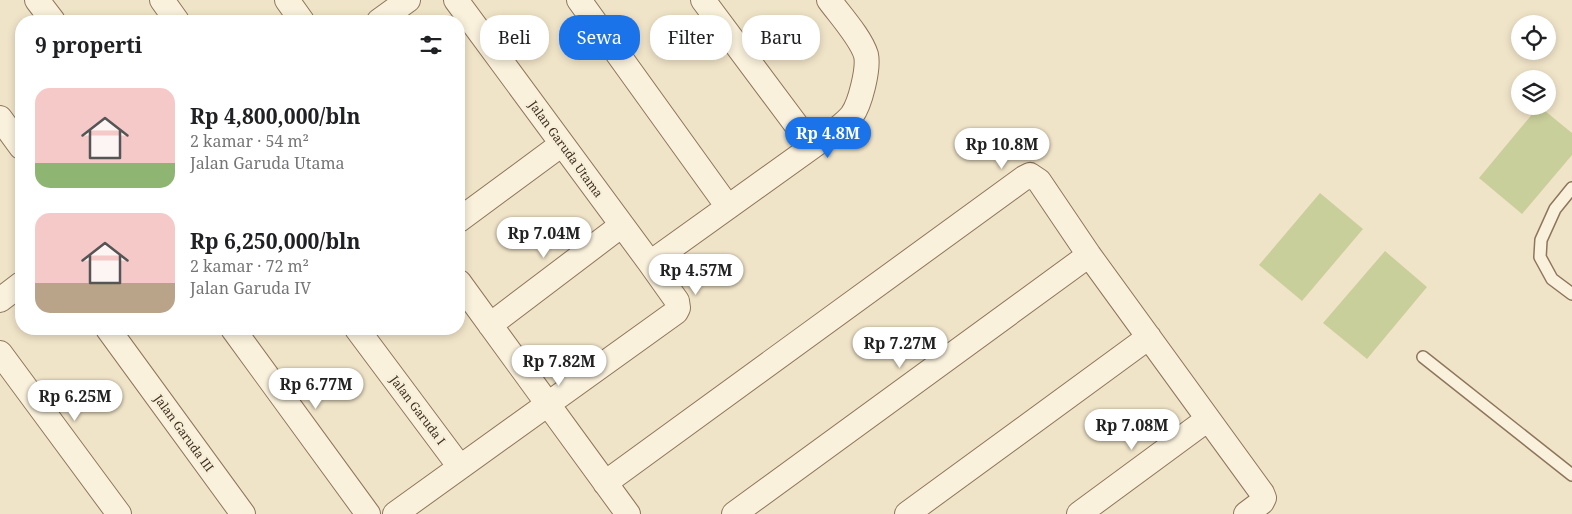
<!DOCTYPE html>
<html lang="id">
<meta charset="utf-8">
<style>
body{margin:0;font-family:"Noto Serif",serif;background:#f6f6f6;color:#202124;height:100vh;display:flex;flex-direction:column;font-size:19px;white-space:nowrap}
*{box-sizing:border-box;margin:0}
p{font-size:16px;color:#757577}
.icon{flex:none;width:28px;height:28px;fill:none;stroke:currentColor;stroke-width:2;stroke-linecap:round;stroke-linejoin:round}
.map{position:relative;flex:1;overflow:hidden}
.drawer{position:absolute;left:15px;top:15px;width:450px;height:320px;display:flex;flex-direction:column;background:#fff;border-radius:20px;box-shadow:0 2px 8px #0003}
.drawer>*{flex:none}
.hud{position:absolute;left:480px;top:15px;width:475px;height:45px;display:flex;gap:10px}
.controls{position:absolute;left:1511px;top:15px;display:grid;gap:10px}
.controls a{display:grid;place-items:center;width:45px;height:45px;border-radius:50%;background:#fff;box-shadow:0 2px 8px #0003;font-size:25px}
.price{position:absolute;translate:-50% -42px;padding:0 11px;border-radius:18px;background:#fff;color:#222;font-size:16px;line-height:32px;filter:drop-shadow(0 1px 2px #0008)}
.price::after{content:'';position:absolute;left:50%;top:30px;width:15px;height:11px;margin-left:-8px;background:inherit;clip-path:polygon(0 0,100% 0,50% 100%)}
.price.current{background:#1a73e8;color:#fff}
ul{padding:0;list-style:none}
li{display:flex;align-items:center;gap:15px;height:125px;padding:0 20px}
li span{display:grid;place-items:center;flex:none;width:140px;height:100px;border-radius:15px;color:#555}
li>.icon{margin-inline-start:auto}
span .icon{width:60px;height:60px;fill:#fffc;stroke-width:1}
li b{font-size:21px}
h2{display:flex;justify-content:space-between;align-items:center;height:60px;padding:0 20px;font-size:21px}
.chip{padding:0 18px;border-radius:20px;background:#fff;box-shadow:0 2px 8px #0003;font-size:18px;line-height:45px}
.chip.current{background:#1a73e8;color:#fff}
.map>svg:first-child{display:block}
.garden{fill:#c9cf9b}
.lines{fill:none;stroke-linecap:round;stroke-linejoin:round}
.service-casing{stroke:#8d765c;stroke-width:14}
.minor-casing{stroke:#8d765c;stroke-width:26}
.service{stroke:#faf1dc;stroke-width:11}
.minor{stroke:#faf1dc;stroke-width:24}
.labels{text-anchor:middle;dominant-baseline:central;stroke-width:4.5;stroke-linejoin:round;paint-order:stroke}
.street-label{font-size:12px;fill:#3d2e20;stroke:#f7eed8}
</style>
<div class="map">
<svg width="1572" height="514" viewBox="0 0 1572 514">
<rect width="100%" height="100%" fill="#f0e4c8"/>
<path class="garden" d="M1539 106 1572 133V155L1522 214 1479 178Z
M1320 193 1363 229 1302 301 1259 265Z
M1385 251 1427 287 1367 359 1323 323Z"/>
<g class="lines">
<defs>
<path id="service" d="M1572 188 1555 209 1541 240 1540 257 1552 279 1572 294
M1423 357 1572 475"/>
<path id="minor" d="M37 0 53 21
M162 0 177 21
M287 0 302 21
M579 0 728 207
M703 0 812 146
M379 21 408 0
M0 118 21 147
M459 220 562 144
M650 263 837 129C842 125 848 120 852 115 860 104 869 69 866 55 861 38 840 15 829 0
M459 282 628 514
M0 300 21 284
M490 325 622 225
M108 329 243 514
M233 329 368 514
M357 329 460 467
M0 353 119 514
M605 483 1024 178 1030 175 1039 181 1089 255 1262 493 1264 498 1262 502 1246 514
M395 514 676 312 678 308 677 301 650 263 456 0
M734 514 1089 255
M907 514 1149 337
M1079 514 1208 419"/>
</defs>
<use href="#service" class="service-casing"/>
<use href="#minor" class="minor-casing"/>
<use href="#service" class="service"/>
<use href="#minor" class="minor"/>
</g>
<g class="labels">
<g class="street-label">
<text transform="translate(566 149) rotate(54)">Jalan Garuda Utama</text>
<text transform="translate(418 410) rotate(53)">Jalan Garuda I</text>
<text transform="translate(184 433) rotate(54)">Jalan Garuda III</text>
</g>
</g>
</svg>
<div class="controls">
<a><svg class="icon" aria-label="locate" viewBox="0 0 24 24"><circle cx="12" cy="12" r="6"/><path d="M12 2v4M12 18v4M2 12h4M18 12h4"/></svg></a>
<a><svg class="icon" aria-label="layers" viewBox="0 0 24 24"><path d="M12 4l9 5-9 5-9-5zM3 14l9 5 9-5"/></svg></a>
</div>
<b class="price current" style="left:828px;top:159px">Rp 4.8M</b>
<b class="price" style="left:1002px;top:170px">Rp 10.8M</b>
<b class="price" style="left:544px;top:259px">Rp 7.04M</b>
<b class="price" style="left:696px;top:296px">Rp 4.57M</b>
<b class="price" style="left:900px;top:369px">Rp 7.27M</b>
<b class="price" style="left:559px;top:387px">Rp 7.82M</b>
<b class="price" style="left:316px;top:410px">Rp 6.77M</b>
<b class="price" style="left:75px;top:422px">Rp 6.25M</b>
<b class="price" style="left:1132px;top:451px">Rp 7.08M</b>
<div class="hud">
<a class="chip">Beli</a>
<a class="chip current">Sewa</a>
<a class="chip">Filter</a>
<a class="chip">Baru</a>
</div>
<section class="drawer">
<h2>9 properti<svg class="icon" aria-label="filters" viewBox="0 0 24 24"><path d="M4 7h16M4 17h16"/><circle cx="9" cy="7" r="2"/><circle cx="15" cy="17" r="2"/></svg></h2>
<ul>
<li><span style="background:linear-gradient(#f6c9c9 75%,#8fb573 0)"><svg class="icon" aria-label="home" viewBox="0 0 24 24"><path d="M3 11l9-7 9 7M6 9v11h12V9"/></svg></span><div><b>Rp 4,800,000/bln</b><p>2 kamar · 54 m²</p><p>Jalan Garuda Utama</p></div></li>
<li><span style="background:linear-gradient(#f6c9c9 70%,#b9a48a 0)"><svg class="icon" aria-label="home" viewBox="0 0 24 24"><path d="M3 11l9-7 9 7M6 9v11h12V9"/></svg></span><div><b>Rp 6,250,000/bln</b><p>2 kamar · 72 m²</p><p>Jalan Garuda IV</p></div></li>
</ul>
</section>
</div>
